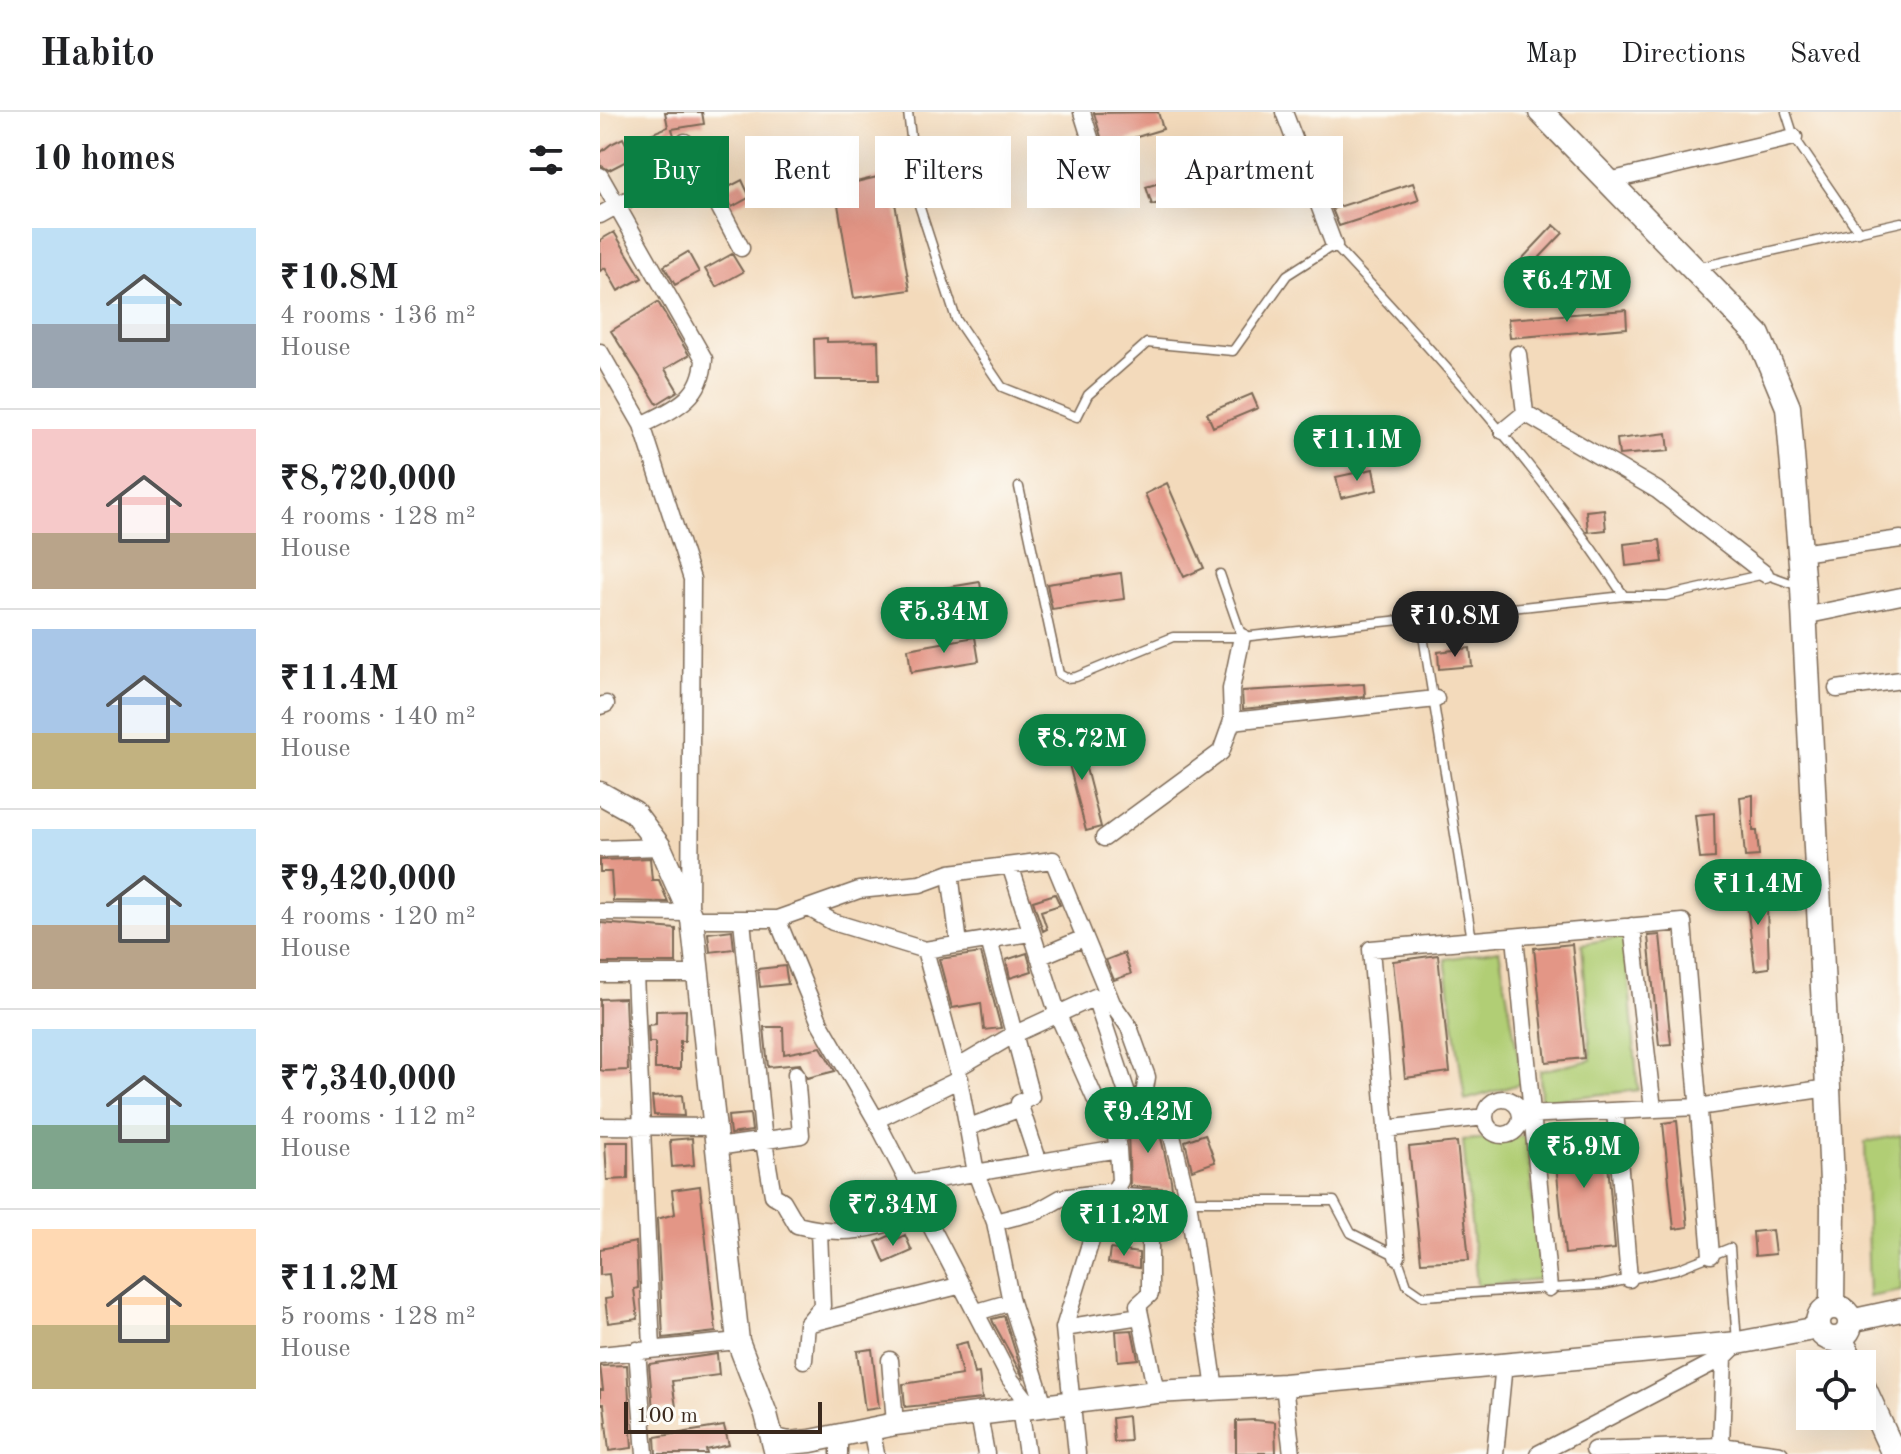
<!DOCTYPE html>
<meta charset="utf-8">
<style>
body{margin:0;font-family:"Old Standard TT",serif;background:#f6f6f6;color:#202124;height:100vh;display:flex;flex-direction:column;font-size:30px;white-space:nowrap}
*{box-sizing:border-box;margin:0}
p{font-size:26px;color:#757577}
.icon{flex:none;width:44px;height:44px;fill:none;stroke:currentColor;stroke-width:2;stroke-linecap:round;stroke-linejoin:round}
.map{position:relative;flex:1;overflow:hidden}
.side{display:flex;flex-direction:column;background:#fff;width:600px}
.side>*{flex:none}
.guide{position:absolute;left:24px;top:24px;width:760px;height:72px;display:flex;gap:16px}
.buttons{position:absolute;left:1196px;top:1238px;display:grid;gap:16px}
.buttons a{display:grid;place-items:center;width:80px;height:80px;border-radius:0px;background:#fff;box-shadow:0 8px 32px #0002;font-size:40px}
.scale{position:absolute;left:24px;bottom:20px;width:198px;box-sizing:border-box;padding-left:8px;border:4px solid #3b2a1e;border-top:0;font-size:22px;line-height:28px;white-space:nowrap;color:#3b2a1e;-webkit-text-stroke:6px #fdfcf7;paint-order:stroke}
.price{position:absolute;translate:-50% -68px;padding:0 18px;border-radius:28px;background:#0b8043;color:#fff;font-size:26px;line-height:52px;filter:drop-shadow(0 2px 4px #0008)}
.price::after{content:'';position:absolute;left:50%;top:48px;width:24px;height:18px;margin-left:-12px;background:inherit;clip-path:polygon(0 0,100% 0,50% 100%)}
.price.active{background:#222;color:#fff}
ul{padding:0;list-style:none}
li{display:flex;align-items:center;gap:24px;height:200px;padding:0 32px}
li+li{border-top:2px solid #e0e0e0}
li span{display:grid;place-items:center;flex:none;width:224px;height:160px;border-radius:0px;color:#555}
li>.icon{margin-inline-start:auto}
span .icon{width:96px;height:96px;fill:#fffc;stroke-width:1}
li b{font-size:34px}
h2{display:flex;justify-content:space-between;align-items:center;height:96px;padding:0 32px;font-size:34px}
.tag{padding:0 28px;border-radius:0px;background:#fff;box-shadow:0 8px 32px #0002;font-size:28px;line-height:72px}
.tag.active{background:#0b8043;color:#fff}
header{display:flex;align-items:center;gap:48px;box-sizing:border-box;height:112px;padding:0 40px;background:#fff;border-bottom:2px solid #e0e0e0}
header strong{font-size:38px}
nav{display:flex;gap:44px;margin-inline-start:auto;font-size:28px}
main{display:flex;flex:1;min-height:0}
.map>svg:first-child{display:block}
.green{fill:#b1ce75;stroke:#767c4a;stroke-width:2}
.building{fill:#e39686}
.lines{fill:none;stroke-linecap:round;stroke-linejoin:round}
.lane-casing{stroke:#7b6855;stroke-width:11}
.street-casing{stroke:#7b6855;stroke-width:19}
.secondary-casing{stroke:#7b6855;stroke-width:25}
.primary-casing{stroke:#7b6855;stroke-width:27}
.lane{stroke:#fff;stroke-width:8}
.street{stroke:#fff;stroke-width:16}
.secondary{stroke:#fff;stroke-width:22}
.primary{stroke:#fff;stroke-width:24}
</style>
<header>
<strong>Habito</strong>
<nav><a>Map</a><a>Directions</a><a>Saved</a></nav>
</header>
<main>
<section class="side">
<h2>10 homes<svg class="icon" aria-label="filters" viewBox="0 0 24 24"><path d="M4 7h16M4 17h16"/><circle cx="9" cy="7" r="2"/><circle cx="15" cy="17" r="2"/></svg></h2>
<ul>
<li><span style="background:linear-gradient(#bfe0f5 60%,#9aa5b1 0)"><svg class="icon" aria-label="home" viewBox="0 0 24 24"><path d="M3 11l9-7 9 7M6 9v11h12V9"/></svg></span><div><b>₹10.8M</b><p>4 rooms · 136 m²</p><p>House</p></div></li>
<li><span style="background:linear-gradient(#f6c9c9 65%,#b9a48a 0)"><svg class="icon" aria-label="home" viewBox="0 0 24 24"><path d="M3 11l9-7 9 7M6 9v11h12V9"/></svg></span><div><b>₹8,720,000</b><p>4 rooms · 128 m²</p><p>House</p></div></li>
<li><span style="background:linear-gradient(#a9c7e8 65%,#c2b280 0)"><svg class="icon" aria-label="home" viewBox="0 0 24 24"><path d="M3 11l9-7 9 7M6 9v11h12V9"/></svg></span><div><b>₹11.4M</b><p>4 rooms · 140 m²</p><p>House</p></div></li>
<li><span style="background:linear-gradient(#bfe0f5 60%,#b9a48a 0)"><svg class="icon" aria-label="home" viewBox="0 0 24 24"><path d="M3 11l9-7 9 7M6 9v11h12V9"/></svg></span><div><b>₹9,420,000</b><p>4 rooms · 120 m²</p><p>House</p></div></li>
<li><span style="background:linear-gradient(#bfe0f5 60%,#7fa58c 0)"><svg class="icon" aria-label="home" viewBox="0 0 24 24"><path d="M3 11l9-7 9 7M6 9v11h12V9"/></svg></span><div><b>₹7,340,000</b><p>4 rooms · 112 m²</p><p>House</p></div></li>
<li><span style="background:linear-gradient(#ffd9b3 60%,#c2b280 0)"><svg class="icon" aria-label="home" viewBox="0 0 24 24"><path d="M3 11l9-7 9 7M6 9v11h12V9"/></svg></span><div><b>₹11.2M</b><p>5 rooms · 128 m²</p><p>House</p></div></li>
</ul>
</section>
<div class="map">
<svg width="1301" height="1342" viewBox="0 0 1301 1342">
<rect width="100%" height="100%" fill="#fdfcf7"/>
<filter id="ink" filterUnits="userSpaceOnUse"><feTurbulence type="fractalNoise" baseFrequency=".0125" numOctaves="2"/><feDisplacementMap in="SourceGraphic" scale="16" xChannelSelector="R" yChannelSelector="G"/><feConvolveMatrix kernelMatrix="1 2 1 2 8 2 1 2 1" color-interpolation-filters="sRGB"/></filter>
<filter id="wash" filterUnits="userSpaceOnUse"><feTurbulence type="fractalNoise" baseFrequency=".006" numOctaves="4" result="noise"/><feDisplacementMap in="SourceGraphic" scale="32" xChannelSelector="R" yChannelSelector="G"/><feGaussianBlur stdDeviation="1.8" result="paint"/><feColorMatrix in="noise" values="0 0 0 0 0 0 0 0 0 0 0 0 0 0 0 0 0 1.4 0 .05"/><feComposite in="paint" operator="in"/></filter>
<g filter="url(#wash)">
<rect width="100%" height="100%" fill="#f3dabb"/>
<path class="green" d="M1025 824 1038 978 941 989 940 959 991 948 982 832Z
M899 838 923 971 865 988 845 847Z
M1301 1023V1179L1269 1185 1265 1030Z
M927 1024 940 1167 877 1174 863 1028Z"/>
<g id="blocks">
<path class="building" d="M65 0H102L104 12 72 17 81 45 68 51 65 45 43 57 36 44 9 58 0 53V41L11 32 23 26 26 32 68 15Z
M558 0 563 17 504 35 494 1Z
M670 30 678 57 552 93 546 75 599 59 597 53Z
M290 62 310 178 254 186 235 75Z
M142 68 150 85 132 95 123 78Z
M813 71 819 88 739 114 732 97Z
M954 113 963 121 940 145 969 172 958 184 920 149Z
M14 120 42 166 18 179 5 156 0 159V128Z
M88 140 99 160 75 173 64 154Z
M132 142 143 160 116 175 105 157Z
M58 190 89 243 65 257 78 279 57 292 11 219Z
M1026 198 1027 216 910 226 908 207Z
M227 226V230L278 229 279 268H215L214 227Z
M652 282 658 296 613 315 607 301Z
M784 315 788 333 768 338 764 319Z
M1067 321 1069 339 1019 343 1017 327Z
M773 357 777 378 741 386 736 365Z
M567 371 604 456 584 465 545 382Z
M1004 397 1006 418 988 420 986 399Z
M1060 428 1063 450 1026 454 1024 432Z
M521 461 524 487 452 497 447 472Z
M380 470 383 490 292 505 289 485Z
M375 525 379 549 311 560 308 537Z
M870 536 872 554 839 557 838 540Z
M764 572 765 584 643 597 642 579Z
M477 621 501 715 486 719 462 625Z
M1153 683V719H1157L1159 744 1145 745 1140 685Z
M1114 701 1115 746 1100 747 1095 703Z
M50 746 52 768H59L68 790 13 789 11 760H0V748Z
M1160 774 1163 795H1167L1169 856 1155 858 1145 776Z
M455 782 460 793 441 799 447 817 443 819 433 789Z
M0 811 76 817V851H0Z
M132 818 134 837 110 840 108 821Z
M1060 823 1071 932 1059 933 1048 824Z
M972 832 984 946 946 950 934 836Z
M381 841 401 916 384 918 381 891 352 896 339 847Z
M427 841 432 859 410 866 406 848Z
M524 841 531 862 514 868 506 848Z
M838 843 850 960 805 966 793 849Z
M185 854 188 872 160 875 158 857Z
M25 886 28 958 4 959 0 958V887Z
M86 898 85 929H80V957H55V930H49L48 913 56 912V899Z
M164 915H183L184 942 221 935 235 959 207 966 200 952 168 955Z
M82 983 84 1004 54 1003 52 985Z
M555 1001 571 1068 572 1077 530 1074 528 1020 539 1002Z
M150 1002 152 1019 130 1022 128 1004Z
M1077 1009 1088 1115 1074 1117 1063 1011Z
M1005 1015 1015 1137 965 1142 953 1021Z
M605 1022 615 1050 592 1058 585 1029Z
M92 1026 94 1053 72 1055 70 1028Z
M5 1030H28V1067L7 1068Z
M857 1030 869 1148 821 1150 809 1035Z
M100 1074 116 1220 63 1226 57 1107 75 1102 72 1078Z
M1172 1118 1175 1142 1155 1144 1153 1120Z
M291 1123 294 1129 305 1123 312 1139 285 1151 276 1130Z
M36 1130 38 1176 34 1177 38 1207 8 1211 5 1187 12 1186 9 1162 0 1163V1137Z
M510 1137 539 1141V1156L508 1151Z
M404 1204 424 1267 393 1210 392 1207Z
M532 1218 538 1247 518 1249 516 1219Z
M367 1230 374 1262 379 1261 382 1287 305 1295 303 1272 362 1263 355 1233Z
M272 1237 279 1296 265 1298 257 1239Z
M117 1242 119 1263 72 1269 76 1295 53 1298 49 1252Z
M27 1253 32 1336 9 1339 4 1292H0V1278H3L0 1254Z
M528 1304 530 1329 514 1330 512 1306Z
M654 1308 675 1310 676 1341H636V1309Z
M124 1314 129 1333 106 1338 107 1342H56L55 1325Z"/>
</g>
</g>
<g filter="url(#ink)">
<use href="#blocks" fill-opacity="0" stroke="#7b6855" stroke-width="2"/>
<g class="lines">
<defs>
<path id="lane" d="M308 0 319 93 356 207 402 275 477 305 488 283 547 231 633 239 687 163 734 133C839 245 940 356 1024 484H1066L1165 462 1199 474
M1186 0 1194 25 1259 120
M1100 155 1301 110
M419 375 459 562 466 566 476 565 573 525H641
M620 462 642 525 1024 484
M820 505 872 828
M588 1089H734L751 1121 797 1144 807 1173 823 1184 1002 1173 1077 1157 1130 1136 1137 1230"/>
<path id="street" d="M482 0 505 74
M684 0 734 133
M85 30 141 136
M0 64 104 247C102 287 74 297 42 313
M1009 69 1194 25
M0 103 96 50
M0 240 42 313 92 467 90 801 0 800
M925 301 1057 378 1165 462
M903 319 925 301 918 242
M1200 441 1301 427
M1204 504 1301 484
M642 525 631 577 632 609 836 587
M1237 577 1301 568
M0 594 6 592
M504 726 621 640 632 609
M0 737 60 735
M411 756 458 903 497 991 515 1020 518 1037 520 1069 498 1106 464 1216 477 1342
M350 761 359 832
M209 796 233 810 325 838
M92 807H177L259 778 320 772 350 761 453 748 512 891 529 915 547 965 543 988 531 993 515 1020
M177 807 220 911 276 1008 410 1267 432 1295
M142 808 164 1030 173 1083 183 1089 197 1113C247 1126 275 1116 322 1101
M1032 814 1053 997
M430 821 325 838 357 956 376 1061 395 1110 411 1190 444 1293
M915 825 949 1176
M389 828 431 985 419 991 438 1048
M439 845 484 826
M0 862H99
M35 863 52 1236
M357 956 413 923 495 885 531 993
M885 1005a18 18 0 1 1 36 0a18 18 0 1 1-36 0Z
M565 995 588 1089 615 1277
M1015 999 1029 1167
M924 1003 1098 995 1228 976
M276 1008 360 967
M0 1014 115 1015
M369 1015 421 996
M786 1017 884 1005
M117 1035 201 1023 196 962
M309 1072 518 1037
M511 1084 588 1089
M550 1089V1182L538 1193 556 1280
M395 1110 438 1099 461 1086 514 1079
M797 1144 771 837 1083 810 1111 1143
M377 1200 411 1190
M207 1212 362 1173
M464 1216 540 1204
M37 1238 45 1342
M0 1243 138 1229
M204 1248 207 1212 222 1194 219 1119
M290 1248 295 1312
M684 1273 692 1342
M420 1297 427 1342
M379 1303 386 1342
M271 1316 276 1342
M1121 1334 1124 1245
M994 1338 1121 1334 1180 1342
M239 1342V1324
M895 1342 904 1252
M938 1342 1124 1245 1138 1231"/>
<path id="secondary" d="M0 681 34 700 60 735 92 807 138 1229 166 1302 176 1342
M1250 1209 1301 1198
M175 1328 189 1331 211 1329 295 1312 556 1280 684 1273 1138 1231 1218 1216"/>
<path id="primary" d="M941 0 1158 223 1188 295 1203 476 1228 976 1233 1095 1232 1195
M1218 1211a16 16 0 1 1 32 0a16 16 0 1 1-32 0Z
M1240 1226 1253 1252
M1262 1272 1294 1342"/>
</defs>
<use href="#lane" class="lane-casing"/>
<use href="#street" class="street-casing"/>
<use href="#secondary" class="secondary-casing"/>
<use href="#primary" class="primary-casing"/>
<use href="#lane" class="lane"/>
<use href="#street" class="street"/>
<use href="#secondary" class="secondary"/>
<use href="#primary" class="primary"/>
</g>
</g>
</svg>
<div class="buttons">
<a><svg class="icon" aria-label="locate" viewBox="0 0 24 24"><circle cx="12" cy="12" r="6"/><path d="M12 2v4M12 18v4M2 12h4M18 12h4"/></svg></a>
</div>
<div class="scale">100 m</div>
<b class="price" style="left:967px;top:212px">₹6.47M</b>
<b class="price" style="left:757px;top:371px">₹11.1M</b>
<b class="price" style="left:344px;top:543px">₹5.34M</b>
<b class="price active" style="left:855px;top:547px">₹10.8M</b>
<b class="price" style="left:482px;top:670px">₹8.72M</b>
<b class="price" style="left:1158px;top:815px">₹11.4M</b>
<b class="price" style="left:548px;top:1043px">₹9.42M</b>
<b class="price" style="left:984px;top:1078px">₹5.9M</b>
<b class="price" style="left:293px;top:1136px">₹7.34M</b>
<b class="price" style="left:524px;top:1146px">₹11.2M</b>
<div class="guide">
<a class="tag active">Buy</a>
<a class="tag">Rent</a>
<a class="tag">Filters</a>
<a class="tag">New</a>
<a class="tag">Apartment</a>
</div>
</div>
</main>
